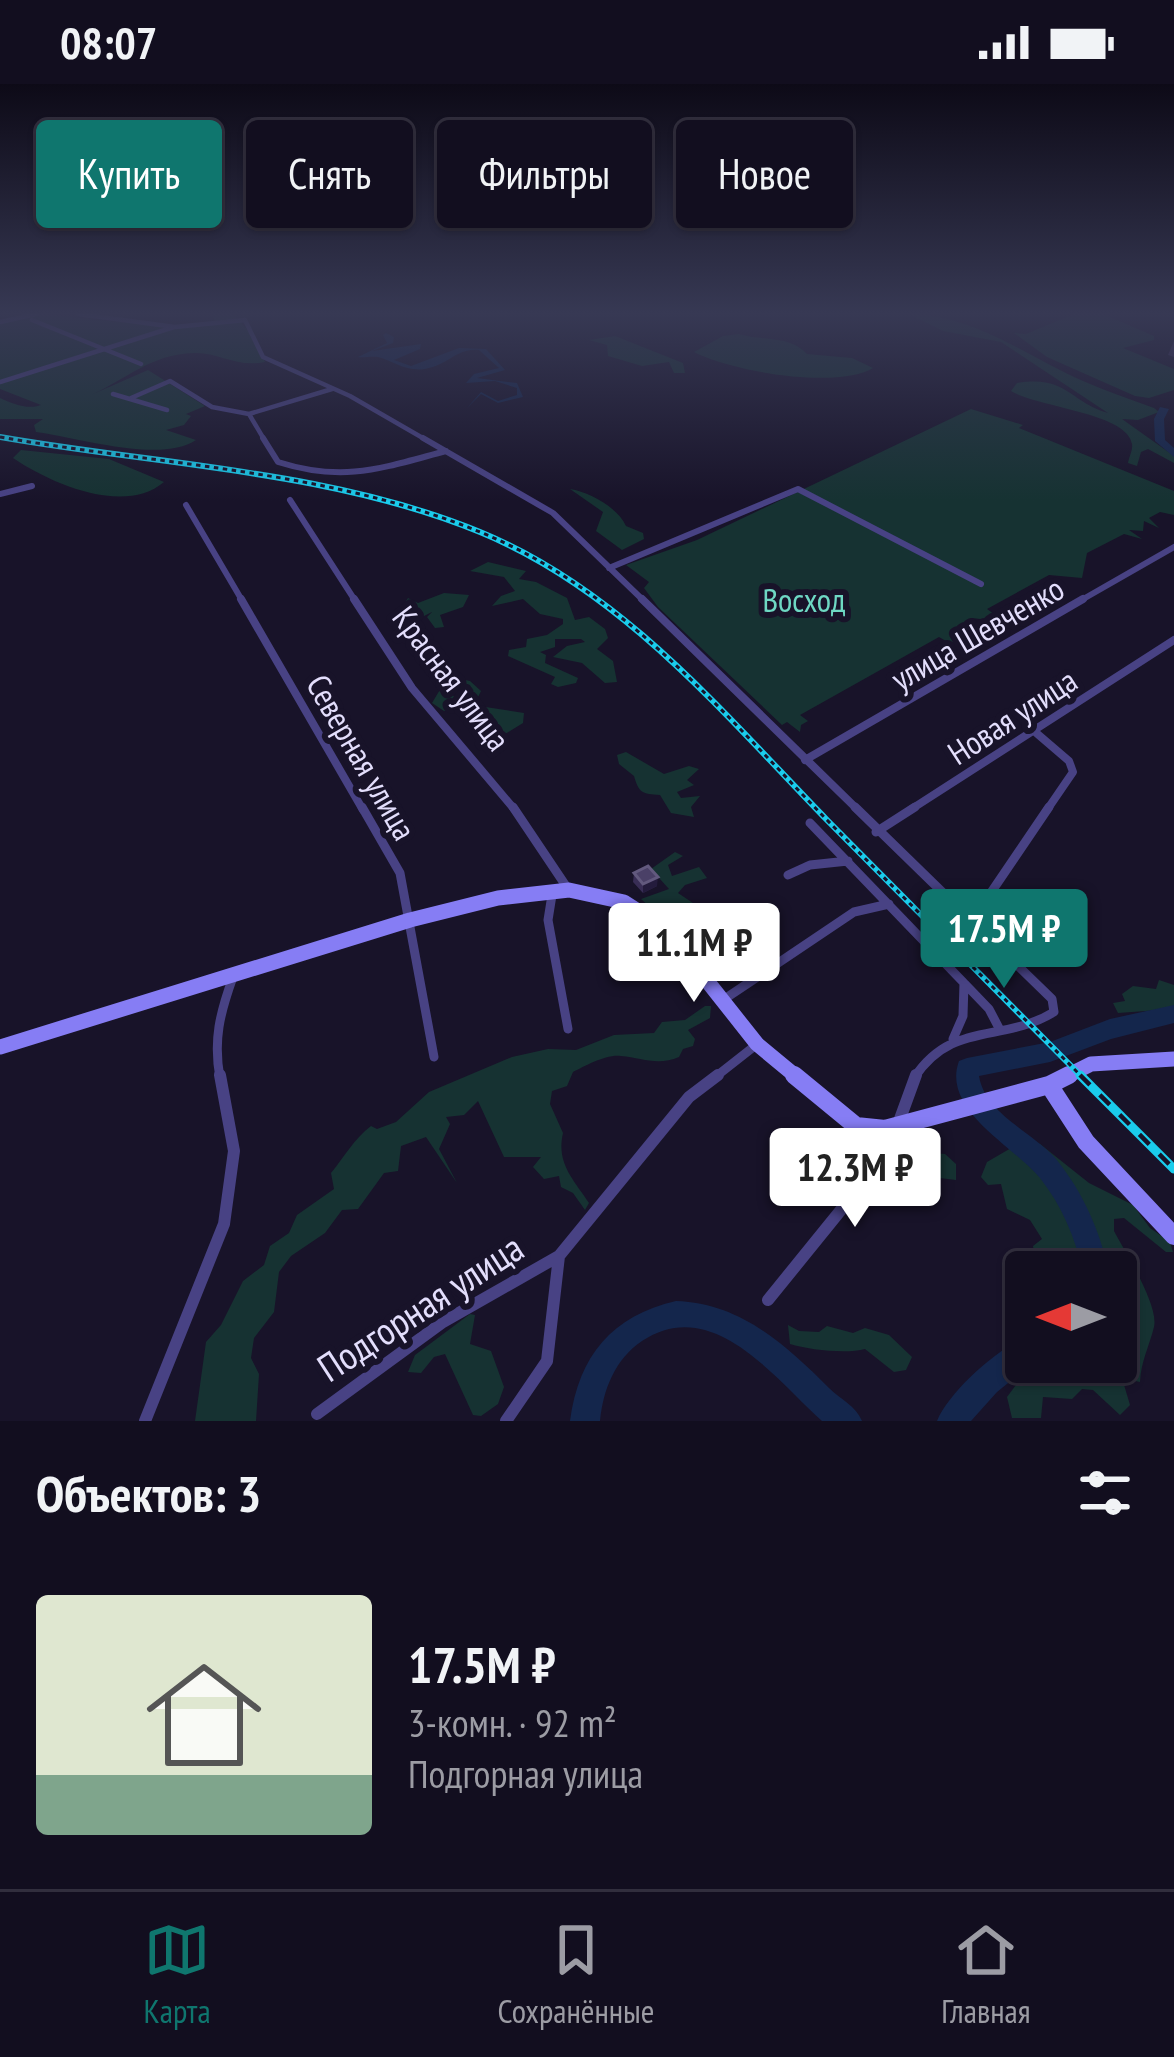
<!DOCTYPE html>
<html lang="ru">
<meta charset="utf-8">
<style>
body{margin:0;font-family:"PT Sans Narrow",sans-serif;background:#1b1728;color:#f1f3f6;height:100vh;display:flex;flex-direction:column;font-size:45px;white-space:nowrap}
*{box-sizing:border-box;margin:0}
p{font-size:39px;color:#9c9ca4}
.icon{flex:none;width:66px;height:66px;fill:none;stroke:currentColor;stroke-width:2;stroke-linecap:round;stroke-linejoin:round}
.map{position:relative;height:1337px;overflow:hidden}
.side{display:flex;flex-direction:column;background:#120e1f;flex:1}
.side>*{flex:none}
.guide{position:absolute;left:36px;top:36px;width:1104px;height:108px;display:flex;gap:24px}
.needle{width:78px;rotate:270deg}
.fabs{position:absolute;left:1005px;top:1167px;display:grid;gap:24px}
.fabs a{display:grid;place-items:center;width:132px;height:132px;border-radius:12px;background:#120e1f;box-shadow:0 3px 9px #0004,0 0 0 3px #312e3d;font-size:60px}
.price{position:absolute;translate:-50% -102px;padding:0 27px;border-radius:12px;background:#fff;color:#222;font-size:39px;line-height:78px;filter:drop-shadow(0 3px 6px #0008)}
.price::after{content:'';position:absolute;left:50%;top:72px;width:36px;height:27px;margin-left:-18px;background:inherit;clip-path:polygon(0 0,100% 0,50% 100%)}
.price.current{background:#0f766e;color:#fff}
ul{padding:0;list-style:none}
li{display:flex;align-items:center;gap:36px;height:300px;padding:0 36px}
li+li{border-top:3px solid #312e3d}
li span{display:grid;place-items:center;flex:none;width:336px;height:240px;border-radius:12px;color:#555}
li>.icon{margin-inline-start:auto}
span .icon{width:144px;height:144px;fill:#fffc;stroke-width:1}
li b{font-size:51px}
h2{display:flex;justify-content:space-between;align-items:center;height:144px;padding:0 36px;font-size:51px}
.pill{padding:0 42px;border-radius:12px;background:#120e1f;box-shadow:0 3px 9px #0004,0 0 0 3px #312e3d;font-size:42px;line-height:108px}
.pill.current{background:#0f766e;color:#fff}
.status{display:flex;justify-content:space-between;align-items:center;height:84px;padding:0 60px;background:#120e1f;direction:ltr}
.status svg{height:33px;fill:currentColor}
.dock{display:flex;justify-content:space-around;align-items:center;height:168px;border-top:3px solid #312e3d;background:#120e1f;font-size:33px;color:#9c9ca4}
.dock a{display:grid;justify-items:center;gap:6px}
.dock .current{color:#0f766e}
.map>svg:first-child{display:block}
.green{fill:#163232}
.water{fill:#14264c}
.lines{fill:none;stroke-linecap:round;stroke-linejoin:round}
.river{fill:#14264c;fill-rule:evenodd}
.street-far4{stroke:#484284;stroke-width:4.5}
.street-far3{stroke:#484284;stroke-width:6}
.street-far2{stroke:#484284;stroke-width:8}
.street-far1{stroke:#484284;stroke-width:9}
.street{stroke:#484284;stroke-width:12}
.secondary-far1{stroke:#867df4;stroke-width:15}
.secondary{stroke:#867df4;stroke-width:18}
.rail-far1-casing{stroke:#1accec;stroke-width:6}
.rail-casing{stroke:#1accec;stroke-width:9}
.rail-far1{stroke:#181329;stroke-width:3;stroke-dasharray:4.5;stroke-linecap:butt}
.rail{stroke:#181329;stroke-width:4.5;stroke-dasharray:14;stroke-linecap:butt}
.wall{fill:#382d55}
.shaded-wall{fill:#231b3c}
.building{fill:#4a4067;stroke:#62597e;stroke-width:3}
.labels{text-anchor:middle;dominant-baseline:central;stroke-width:12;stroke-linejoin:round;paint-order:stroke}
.park-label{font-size:33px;fill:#6ed8c3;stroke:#181329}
.street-label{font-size:33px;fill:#e3defc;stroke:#181329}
.near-street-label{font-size:39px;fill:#e3defc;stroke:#181329}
</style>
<div class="status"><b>08:07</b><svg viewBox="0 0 49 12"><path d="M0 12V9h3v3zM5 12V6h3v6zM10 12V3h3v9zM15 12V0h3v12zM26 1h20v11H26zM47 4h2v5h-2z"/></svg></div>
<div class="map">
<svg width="1174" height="1337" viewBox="0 0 1174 1337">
<rect width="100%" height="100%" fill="#181329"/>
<path class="green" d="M41 230 177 244 216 238 211 230H233L254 253 265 278C237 284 218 268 194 269 151 270 125 296 93 310L148 286 205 322 186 330 191 332 184 341 166 346 196 356C161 380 76 353 36 348L34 341 43 335H0V314C13 320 28 326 41 321L0 305V239Z
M909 230C973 230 1028 273 1083 297 1106 307 1130 315 1154 324L1159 328 1138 336 1122 335 1174 372V379L1148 365 1141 368 1137 382 1128 379C1129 373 1133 366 1132 360 1128 329 1036 323 1011 307L1017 299C1067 291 1068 317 1108 329L1001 258 943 247Z
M1074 230H1103L1154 252V256L1123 264 1174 285V306L1149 314 1135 312 1047 273 1014 249 1026 250Z
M739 250C760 257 790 251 807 270L852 274 873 284C837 306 730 287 694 268L723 252Z
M615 252 683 279 685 289H674L669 278 642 282 608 272 607 261 589 256Z
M971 325 1023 341 1019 344 1174 407V431L1160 428 1149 434 1159 444 1144 437 1143 447 1129 446 1142 455 1124 450 1087 469 1082 494 1049 491 987 525 1005 538 972 534 956 543 963 549 953 558 974 573 939 553 800 631 808 637 801 641 800 648 787 638 782 641 658 523 644 504 649 498 626 481 697 456Z
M21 366 109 375 164 398C124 432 50 399 13 374Z
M570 405C590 408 618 424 626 442L643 449 644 455 622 466 596 447 603 428Z
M488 478 526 487 519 495 536 498 567 514 575 536 589 533 605 545 608 554 597 565 613 577 617 598 605 599 582 579 553 573 567 562 585 558 581 555H555V563L540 568 546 571 545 579 578 594 576 599 558 603 551 600 555 593 508 572 509 566 526 563 527 555 547 551 563 540V535L540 530 523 515 492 522 501 512 515 507 504 493 470 487Z
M444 509 469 511 463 523 440 531 444 543 435 544 427 533 432 528 416 536 396 533 408 514 418 519Z
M460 595 470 597 481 607 476 617 479 622 524 629 523 639 497 655 493 650 497 638 465 632 454 625 444 627 432 619 441 604 460 616 467 608 454 598Z
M626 668 664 690 689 682 699 685 687 696 694 701 677 708 681 714 700 712 691 723 694 733 671 729 660 711C642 710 639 709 634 692L619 680 617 671Z
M675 768 683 772 668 781 672 792 699 783 707 794 685 801 678 809 696 821 698 834 692 839 674 826 668 839 641 815 669 805 651 785Z
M1159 896 1174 901V925L1118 929 1113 919 1125 917 1122 910 1133 902 1156 905Z
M705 922H711L710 934 688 946 695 955 693 962 683 965 679 973C658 982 642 974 621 972 606 970 585 982 573 988L567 1002 552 1007 550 1020 563 1049C556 1079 573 1095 589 1119L585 1126 573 1109 561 1103 559 1092 544 1095 533 1083 541 1073H504L478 1017 464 1031 446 1033 450 1040 439 1065 457 1099 426 1053 401 1062 398 1087 384 1089 358 1125 342 1126 325 1149 291 1172 279 1188 274 1228 254 1254 251 1274 259 1290 256 1337H195L206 1258 221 1241 243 1197 264 1181 270 1162 289 1149 297 1131 334 1105 331 1089C345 1072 354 1055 371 1042L377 1045 396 1038 429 1008 512 973 548 965 576 966 614 951 654 949 662 938 685 936Z
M1025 1056 1040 1060 1089 1099 1133 1121 1150 1144 1170 1158 1173 1168H1166L1124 1134 1114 1135V1147C1125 1168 1159 1221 1154 1243 1149 1263 1141 1277 1140 1298L1122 1294 1130 1321 1120 1331 1093 1306 1082 1305 1072 1315 1043 1313 1041 1334H1012L1007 1313 1025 1289 1011 1234 1026 1216V1278H1116V1188H1048L1035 1173 1033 1162 1042 1155 1030 1136 1007 1125 1001 1100 988 1101 981 1093 987 1078Z
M933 1069 945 1070 956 1080V1096L907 1090 892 1082V1076Z
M470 1230 475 1231 470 1260 491 1267 504 1303 498 1320 481 1332 473 1331 445 1270 434 1273 421 1289 408 1288 415 1271Z
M788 1241 799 1247 819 1248 827 1242 853 1249 865 1244 889 1251 912 1273 906 1286 894 1288 865 1265C847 1270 809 1266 790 1260Z"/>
<path class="water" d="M386 249 394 253 393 259 372 267 421 260 420 265 394 276 411 282 459 264 486 265 505 286 477 294 517 299 523 313 498 319 481 310 467 324 481 308 498 317 517 311V304L495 297 466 299 474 290 499 284 479 266C456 264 449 281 425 285 405 288 394 277 378 273 371 272 364 274 358 273L387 259 383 251Z"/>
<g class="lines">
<path class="river" d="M1160 323 1169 325 1164 335 1165 356 1174 364V373L1155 357 1154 335Z
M1174 921V939L1111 955 1050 978 979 992C985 1030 1033 1048 1056 1075 1083 1108 1100 1147 1109 1188H1083C1075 1153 1062 1122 1040 1094 1014 1062 941 1026 959 977L967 974 1050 958 1110 935Z
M676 1217C740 1219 785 1260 829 1304 840 1315 856 1322 862 1337H822C775 1295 713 1210 642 1257 615 1275 603 1306 600 1337H570C579 1271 612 1232 676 1217Z
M1026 1253V1278H1034L997 1308 971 1337H937C949 1308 997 1265 1026 1253Z"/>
<path class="street-far4" d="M78 230 175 243 245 236 263 273 350 312 428 357
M32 236 141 280
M0 238 36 230
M0 298 174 243
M113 310 167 326
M131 314 170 297 212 323 249 330 265 357
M249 330 332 305"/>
<path class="street-far3" d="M263 354 278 378C344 399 382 384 446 367
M423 354 553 429 645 518
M0 410 32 402
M290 416 356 518
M186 421 243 518
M609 484 798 405 981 500
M1078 518 1174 463"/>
<path class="street-far2" d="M241 515 363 726
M354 515 412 604 515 726
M642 515 858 726
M1034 647 1069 677 1073 688 1047 726
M805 676 1083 515
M910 726 1174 556"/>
<path class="street-far1" d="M362 723 400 789 434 973
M513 723 568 805
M855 723 1052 915 1054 928C1001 960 952 936 914 994
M810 739 964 899 963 932 953 955
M876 748 915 723
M788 791 810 781 848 777
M552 811 548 836 568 945
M971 838 1049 723
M965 900 989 925 1000 946
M723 916 854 828 889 820
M220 994C213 956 220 929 233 893
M714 994 756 961"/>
<path class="street" d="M768 1216 862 1100 897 1043 916 991
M317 1330 443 1238 559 1172 689 1013 718 991
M145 1337 224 1140 234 1067 220 991
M506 1337 547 1277 559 1172"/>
<path class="secondary-far1" d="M0 963 410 836 498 814 569 806 624 818 666 845 757 960 798 994
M1063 994 1091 980 1174 975"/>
<path class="secondary" d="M794 991 856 1042 885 1045 1049 1001 1069 991
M1049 1001 1086 1058 1174 1152"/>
<defs>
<path id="rail-far1" d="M0 353C159 381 329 386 480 448 622 506 723 629 827 736 912 822 998 908 1083 994"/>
<path id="rail" d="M1080 991 1174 1085"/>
</defs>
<use href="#rail-far1" class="rail-far1-casing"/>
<use href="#rail" class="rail-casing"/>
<use href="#rail-far1" class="rail-far1"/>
<use href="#rail" class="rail"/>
</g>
<path class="wall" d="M1174 257V273L1168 271Z
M634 789 657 802 643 809 633 798Z"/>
<path class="shaded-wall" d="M658 793 657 802 643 809V800Z"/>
<path class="building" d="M648 782 658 793 643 800 634 789Z"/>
<linearGradient id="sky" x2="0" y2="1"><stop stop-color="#0d0a17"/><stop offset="0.55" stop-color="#373954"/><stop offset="1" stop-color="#373954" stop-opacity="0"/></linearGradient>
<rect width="1174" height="417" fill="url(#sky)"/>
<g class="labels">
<g class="park-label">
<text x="804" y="515">Восход</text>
</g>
<g class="street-label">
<text transform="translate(977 549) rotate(-30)">улица Шевченко</text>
<text transform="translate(452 594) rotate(53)">Красная улица</text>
<text transform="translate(1012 632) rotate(-33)">Новая улица</text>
<text transform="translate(362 673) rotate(60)">Северная улица</text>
</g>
<g class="near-street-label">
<text transform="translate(420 1223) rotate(-33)">Подгорная улица</text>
</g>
</g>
</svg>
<div class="fabs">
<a><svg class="needle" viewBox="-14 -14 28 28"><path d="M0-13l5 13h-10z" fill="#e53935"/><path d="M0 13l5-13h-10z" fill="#9c9ca4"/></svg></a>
</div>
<b class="price current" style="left:1004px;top:907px">17.5M ₽</b>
<b class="price" style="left:694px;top:921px">11.1M ₽</b>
<b class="price" style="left:855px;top:1146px">12.3M ₽</b>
<div class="guide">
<a class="pill current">Купить</a>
<a class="pill">Снять</a>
<a class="pill">Фильтры</a>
<a class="pill">Новое</a>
</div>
</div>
<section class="side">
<h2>Объектов: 3<svg class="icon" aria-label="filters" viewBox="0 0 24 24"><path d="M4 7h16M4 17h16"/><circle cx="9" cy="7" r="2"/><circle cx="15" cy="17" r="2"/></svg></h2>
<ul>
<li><span style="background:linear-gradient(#dfe7d0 75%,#7fa58c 0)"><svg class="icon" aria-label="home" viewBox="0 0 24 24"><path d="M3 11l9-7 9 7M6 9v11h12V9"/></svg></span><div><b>17.5M ₽</b><p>3-комн. · 92 m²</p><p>Подгорная улица</p></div></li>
</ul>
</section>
<nav class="dock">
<a class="current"><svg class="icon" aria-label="map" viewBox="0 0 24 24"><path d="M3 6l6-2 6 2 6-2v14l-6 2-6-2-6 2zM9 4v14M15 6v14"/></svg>Карта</a>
<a><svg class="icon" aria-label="saved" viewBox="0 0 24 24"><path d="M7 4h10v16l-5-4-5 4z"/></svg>Сохранённые</a>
<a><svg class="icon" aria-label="home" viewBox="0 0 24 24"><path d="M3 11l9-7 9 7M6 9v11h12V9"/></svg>Главная</a>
</nav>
